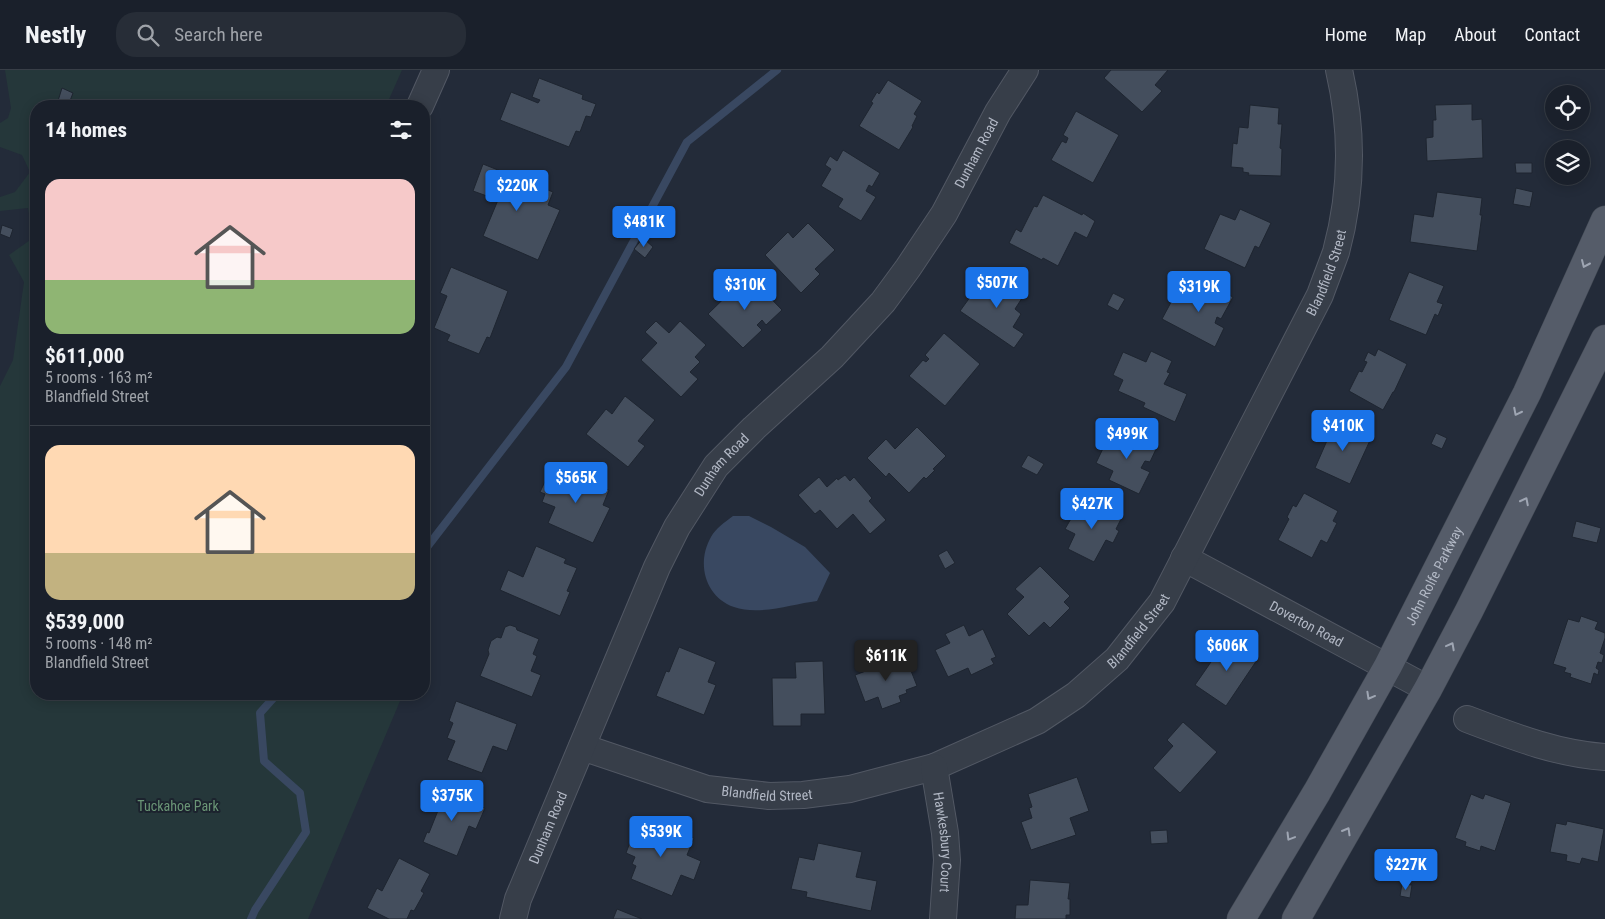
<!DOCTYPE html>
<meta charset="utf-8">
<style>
body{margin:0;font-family:"Roboto Condensed",sans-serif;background:#272d37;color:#f1f3f6;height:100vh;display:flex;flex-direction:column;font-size:19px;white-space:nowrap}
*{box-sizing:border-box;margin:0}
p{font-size:16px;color:#9fa3a9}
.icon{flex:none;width:28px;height:28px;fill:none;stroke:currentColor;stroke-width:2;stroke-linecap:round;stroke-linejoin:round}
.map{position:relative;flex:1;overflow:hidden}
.sheet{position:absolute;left:30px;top:30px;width:400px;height:600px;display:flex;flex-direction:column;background:#1a202b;border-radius:20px;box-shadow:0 2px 12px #0003,0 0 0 1px #383e47}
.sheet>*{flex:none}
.buttons{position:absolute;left:1545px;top:15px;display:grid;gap:10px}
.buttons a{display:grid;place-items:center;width:45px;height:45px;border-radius:50%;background:#1a202b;box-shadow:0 2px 12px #0003,0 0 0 1px #383e47;font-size:25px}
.price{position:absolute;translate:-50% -42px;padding:0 11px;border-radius:5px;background:#1a73e8;color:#fff;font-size:16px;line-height:32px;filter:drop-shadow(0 1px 2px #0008)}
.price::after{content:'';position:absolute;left:50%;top:30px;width:15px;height:11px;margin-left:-8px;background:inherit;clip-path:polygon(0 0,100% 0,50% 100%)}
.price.on{background:#222;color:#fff}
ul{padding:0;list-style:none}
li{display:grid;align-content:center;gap:10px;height:265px;padding:0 15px}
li+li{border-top:1px solid #383e47}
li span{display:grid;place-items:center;height:155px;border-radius:15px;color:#555}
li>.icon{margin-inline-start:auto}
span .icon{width:90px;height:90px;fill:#fffc;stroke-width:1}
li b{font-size:21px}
h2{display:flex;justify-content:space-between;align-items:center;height:60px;padding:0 15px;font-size:21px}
header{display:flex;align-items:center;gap:30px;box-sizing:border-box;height:70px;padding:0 25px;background:#1a202b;border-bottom:1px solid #383e47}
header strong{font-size:24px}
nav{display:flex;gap:28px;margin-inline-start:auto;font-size:18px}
.search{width:350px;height:45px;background:#272d37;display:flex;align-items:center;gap:12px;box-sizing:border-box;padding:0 18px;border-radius:20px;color:#9fa3a9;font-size:19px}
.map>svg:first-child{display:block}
.green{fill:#25373a}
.water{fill:#394861}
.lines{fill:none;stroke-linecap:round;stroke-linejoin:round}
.stream{stroke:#394861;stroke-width:8}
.building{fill:#444e5d;stroke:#1e2530}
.minor-casing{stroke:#525864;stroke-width:28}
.major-casing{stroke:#404752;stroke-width:29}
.minor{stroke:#373e49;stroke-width:26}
.major{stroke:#555c69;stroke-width:28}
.oneway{stroke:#9fa6b3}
.labels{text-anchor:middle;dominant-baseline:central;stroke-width:4;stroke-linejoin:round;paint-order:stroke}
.street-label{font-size:14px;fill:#b2b8c5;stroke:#1c232e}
.park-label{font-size:14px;fill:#6a9576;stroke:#1c232e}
</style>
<header>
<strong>Nestly</strong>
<div class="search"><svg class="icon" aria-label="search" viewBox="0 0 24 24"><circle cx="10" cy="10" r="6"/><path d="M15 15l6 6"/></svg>Search here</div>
<nav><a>Home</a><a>Map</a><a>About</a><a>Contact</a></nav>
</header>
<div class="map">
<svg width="1605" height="849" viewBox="0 0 1605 849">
<rect width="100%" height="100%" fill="#232b39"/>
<path class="green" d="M5 0H402L386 36H36V624H403L308 849H0V316L13 290 24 212 9 185 33 168 28 138 0 141V127L15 122 30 102 22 85 0 77V53L8 48 11 38Z"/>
<path class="water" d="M733 446H749L771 457 805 477 830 503 817 531C792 534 759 546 734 537 705 527 696 493 711 467 716 458 724 453 733 446Z"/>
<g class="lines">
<path class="stream" d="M424 481 566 297 687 72 777 0
M251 849 255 840 306 762 300 723 264 691 260 643 277 624"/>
</g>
<path class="building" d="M1111 0H1168L1155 15 1162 21 1142 42 1104 8Z
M539 8 583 25 582 29 596 34 591 47 586 46 580 62 576 61 569 77 500 50 511 22 538 33 540 30 532 27Z
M888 10 922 31 914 44 917 46 912 56 913 57 899 80 859 56 873 33 871 32 877 22 879 24Z
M62 18 73 23 68 36 57 34Z
M1472 34V50L1482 49 1483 88 1427 91 1426 68 1433 67V50H1436L1435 35Z
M1250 35 1279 38 1278 54H1282L1280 78 1282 79 1281 106 1248 105 1249 103 1243 102V98L1231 97 1233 73 1237 74 1239 57 1248 58Z
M1076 41 1119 65 1093 113 1051 90 1062 71 1066 73 1068 68 1063 65Z
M843 80 880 103 872 117 869 115 866 121 876 127 861 151 838 137 843 129 821 116 831 99 825 95 830 86 837 91Z
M1515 93H1532V103H1516Z
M483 94 553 122 548 135 560 140 538 190 483 166 498 130 473 121Z
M1516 118 1533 122 1530 137 1513 134Z
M1437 122 1482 128 1480 145H1482L1477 181 1410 172 1414 144 1433 147Z
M1043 125 1082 145 1083 143 1095 151 1087 168 1075 162 1058 196 1043 188 1042 190 1009 173 1016 159 1021 162 1034 136 1037 137Z
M1240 139 1271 153 1259 178 1255 176 1245 198 1204 179 1220 144 1235 150Z
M808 153 835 180 815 199 820 204 801 223 765 185 788 162 793 168Z
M2 155 13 159 10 168 0 164Z
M643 168 653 177 645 188 634 179Z
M451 197 508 221 490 268 487 267 479 284 447 271 450 265 434 258 447 226 440 223Z
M1409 202 1444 216 1437 232 1443 234 1438 246 1435 244 1426 265 1389 250Z
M998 203 1026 222 1015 239 1021 244 1013 257 1024 264 1014 278 960 241 976 219 978 220 983 213 989 217Z
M748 205 782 240 766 255 762 250 757 255 762 260 743 278 708 244Z
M1207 214 1233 227 1221 249 1217 247 1215 253 1224 258 1215 277 1162 249 1176 223 1184 227 1190 215 1203 222Z
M1113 223 1125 229 1118 241 1107 235Z
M656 251 669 263 680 251 706 275 695 287 700 292 690 302 698 309 681 327 641 290 657 273 645 262Z
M944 263 980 294 945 336 909 306 923 290 926 292 929 289 925 285Z
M1378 279 1407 294 1394 322H1393L1383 340 1349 321 1359 301 1362 302 1367 292 1364 291 1368 282 1375 286Z
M1151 281 1172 291 1167 302 1170 303 1164 314 1187 324 1175 352 1143 337 1145 333 1118 321 1123 310 1113 305 1123 282 1146 292Z
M625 326 655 350 638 371 645 376 628 397 586 364 606 339 612 344Z
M1336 350 1372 366 1350 414 1315 398Z
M917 357 946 386 933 399 935 400 926 409 924 407 909 423 889 403 886 407 867 388 886 369 895 379Z
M1117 358 1157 377 1150 392 1145 391 1141 398 1150 402 1139 424 1109 410 1113 401 1096 393 1109 366 1112 367Z
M1436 363 1447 368 1442 379 1431 374Z
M1028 385 1044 394 1037 405 1021 397Z
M558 397 609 420 603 435 610 438 593 473 548 453 555 437 542 432 545 424 540 422 549 403 554 405Z
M845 405 850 411 854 407 872 428 869 431 886 450 870 464 853 444 837 459 820 440 815 444 798 425 819 407 827 417 837 408 838 410Z
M1304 423 1338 441 1333 451 1337 453 1327 473 1321 470 1312 488 1278 470 1289 449 1287 447 1293 435 1296 437Z
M1084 429 1122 447 1116 459 1119 461 1113 473 1106 470 1094 492 1068 479 1075 464 1065 459 1076 440 1078 441Z
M1576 451 1601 458 1597 473 1572 467Z
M536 476 566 489 564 493 577 498 567 521 570 522 560 546 500 520 508 500 523 507Z
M947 480 955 493 945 499 938 485Z
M1040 496 1070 526 1064 532 1070 538 1050 558 1044 552 1029 566 1007 544 1024 527 1015 519Z
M1581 546 1598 552 1595 559 1605 563V568L1600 583 1604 585 1602 593 1598 592 1596 598 1599 600 1598 605 1594 603 1591 614 1570 607 1571 604 1564 602 1566 598 1553 594 1568 549 1579 552Z
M510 555 516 557 517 560 539 569 533 584 537 586 531 601 541 605 532 627 480 606 489 584 488 580 491 571 497 567 501 568 505 557Z
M964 555 969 566 983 559 996 587 991 589 994 594 971 605 968 598 948 607 935 580 950 573 945 564Z
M1235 570 1259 587 1226 636 1195 615 1220 579 1226 583Z
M679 577 716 592 708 612 716 615 704 645 656 626 666 601 669 602Z
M885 586 888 594 906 588 917 616 906 620 907 623 899 626 901 632 882 639 878 627 865 632 855 605 874 598 871 591Z
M823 591 825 644H801V656H773L772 608H796L795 592Z
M456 631 517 654 507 681 493 676 482 703 447 690 455 671 447 668 453 653 449 651Z
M1183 652 1217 682 1180 723 1153 698 1173 676 1167 670Z
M1077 707 1089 741 1070 748 1076 765 1031 780 1021 752 1032 748 1029 738 1032 737 1028 724Z
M440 719 485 738 476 759 469 756 457 786 423 772 427 762 429 763 439 738 433 735Z
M1471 724 1483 729 1485 724 1511 733 1495 781 1481 776 1480 781 1465 776 1466 772 1455 768Z
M638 751 667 762 669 759 694 768 687 785 701 791 694 810 681 805 672 826 631 809 636 796 632 794 635 787 626 783Z
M1567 751 1604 759 1598 792 1582 788 1580 794 1566 791 1567 785 1550 782 1556 753 1566 755Z
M1167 760 1168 773 1151 774 1150 761Z
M818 773 862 782 856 807 877 811 871 841 806 827 807 822 791 819 799 787 814 790Z
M399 788 430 804 421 821 424 823 414 841 411 840 407 849H389L367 838 377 818 382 821Z
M1030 810 1070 813 1068 829H1070V845H1066V849H1015L1016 835H1028Z
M1402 814 1412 815 1410 828 1400 826Z
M617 839 642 849H613Z"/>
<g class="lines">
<defs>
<g id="minor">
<path d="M420 36 436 0"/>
<path id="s1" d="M1184 488 1428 619"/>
<path d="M1467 649C1512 666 1557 684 1605 687"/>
<path id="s2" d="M582 677 707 719 769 726 803 725 850 719 934 697 1037 651 1076 625 1117 589 1162 532 1320 225C1325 211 1331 196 1336 182 1352 123 1353 60 1339 0"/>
<path id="s3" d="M934 697 945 763 947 790 943 849"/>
<path id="s4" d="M513 849 518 829 657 497 677 457 716 396 754 358 832 287 883 232 908 198 944 144 998 42 1025 0"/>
</g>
<g id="major">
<path id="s5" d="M1241 849 1317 722 1388 596 1527 323 1605 150"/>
<path d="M1296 849 1428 619 1469 541 1605 269"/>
</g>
</defs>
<use href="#minor" class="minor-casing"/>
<use href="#major" class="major-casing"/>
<use href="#minor" class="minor"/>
<use href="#major" class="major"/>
</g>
<defs><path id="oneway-chevron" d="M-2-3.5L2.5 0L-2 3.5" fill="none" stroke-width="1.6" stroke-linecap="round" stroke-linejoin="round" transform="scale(1.25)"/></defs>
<g class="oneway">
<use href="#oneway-chevron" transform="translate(1585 194) rotate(114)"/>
<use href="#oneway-chevron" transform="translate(1517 342) rotate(117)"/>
<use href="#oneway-chevron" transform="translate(1525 431) rotate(-63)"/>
<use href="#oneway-chevron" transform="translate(1451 576) rotate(-62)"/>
<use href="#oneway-chevron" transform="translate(1370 626) rotate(119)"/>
<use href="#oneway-chevron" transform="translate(1347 761) rotate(-60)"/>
<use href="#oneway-chevron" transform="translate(1290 767) rotate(121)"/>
</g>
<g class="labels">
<g class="street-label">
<text stroke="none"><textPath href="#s4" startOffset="908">Dunham Road</textPath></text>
<text stroke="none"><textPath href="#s2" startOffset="1018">Blandfield Street</textPath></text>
<text stroke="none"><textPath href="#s4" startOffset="502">Dunham Road</textPath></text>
<text stroke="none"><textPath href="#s5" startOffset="394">John Rolfe Parkway</textPath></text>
<text stroke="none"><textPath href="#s1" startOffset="139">Doverton Road</textPath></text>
<text stroke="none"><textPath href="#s2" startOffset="612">Blandfield Street</textPath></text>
<text stroke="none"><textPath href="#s2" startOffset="192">Blandfield Street</textPath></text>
<text stroke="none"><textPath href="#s4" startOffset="98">Dunham Road</textPath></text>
<text stroke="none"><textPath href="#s3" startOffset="76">Hawkesbury Court</textPath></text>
</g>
<g class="park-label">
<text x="178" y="736">Tuckahoe Park</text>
</g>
</g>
</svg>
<div class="buttons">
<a><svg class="icon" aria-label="locate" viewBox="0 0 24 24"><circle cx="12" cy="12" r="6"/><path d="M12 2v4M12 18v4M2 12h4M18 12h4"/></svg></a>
<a><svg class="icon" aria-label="layers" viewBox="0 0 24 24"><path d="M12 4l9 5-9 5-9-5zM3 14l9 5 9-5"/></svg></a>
</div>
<b class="price" style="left:517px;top:142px">$220K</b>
<b class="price" style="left:644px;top:178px">$481K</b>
<b class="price" style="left:997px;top:239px">$507K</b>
<b class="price" style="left:745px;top:241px">$310K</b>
<b class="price" style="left:1199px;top:243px">$319K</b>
<b class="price" style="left:1343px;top:382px">$410K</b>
<b class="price" style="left:1127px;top:390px">$499K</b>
<b class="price" style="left:576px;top:434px">$565K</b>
<b class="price" style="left:1092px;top:460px">$427K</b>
<b class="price" style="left:1227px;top:602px">$606K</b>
<b class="price on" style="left:886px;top:612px">$611K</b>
<b class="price" style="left:452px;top:752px">$375K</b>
<b class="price" style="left:661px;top:788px">$539K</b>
<b class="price" style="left:1406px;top:821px">$227K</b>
<section class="sheet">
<h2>14 homes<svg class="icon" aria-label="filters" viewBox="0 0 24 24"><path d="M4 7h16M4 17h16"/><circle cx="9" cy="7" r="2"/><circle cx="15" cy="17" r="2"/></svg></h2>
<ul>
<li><span style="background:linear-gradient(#f6c9c9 65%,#8fb573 0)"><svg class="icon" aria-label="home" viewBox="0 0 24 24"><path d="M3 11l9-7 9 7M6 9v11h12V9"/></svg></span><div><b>$611,000</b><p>5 rooms · 163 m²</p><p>Blandfield Street</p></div></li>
<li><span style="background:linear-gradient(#ffd9b3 70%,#c2b280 0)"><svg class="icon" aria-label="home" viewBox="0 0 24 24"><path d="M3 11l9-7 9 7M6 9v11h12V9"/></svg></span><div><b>$539,000</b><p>5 rooms · 148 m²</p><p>Blandfield Street</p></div></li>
</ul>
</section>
</div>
